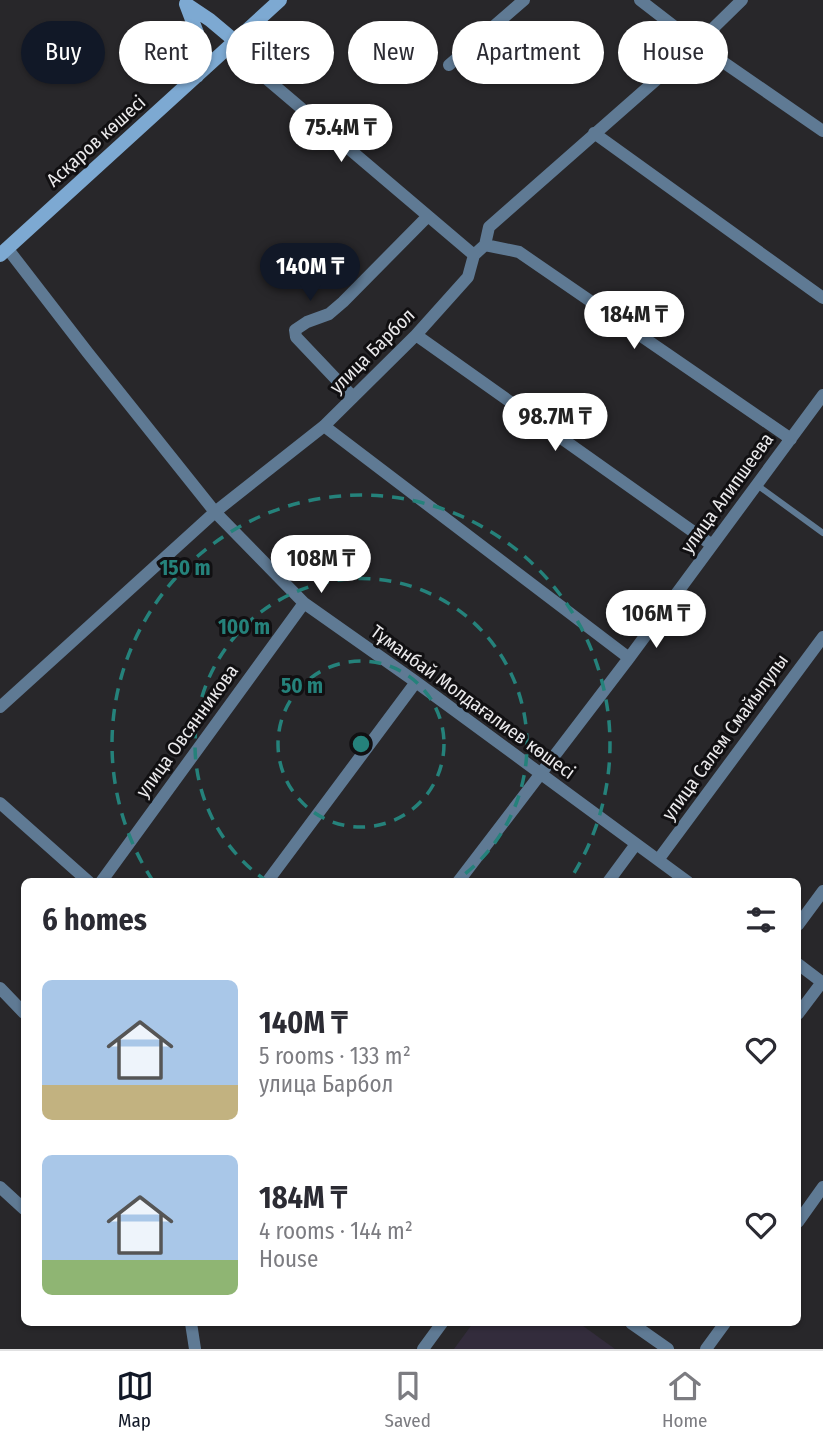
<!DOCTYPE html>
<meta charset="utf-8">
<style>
body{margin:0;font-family:"Fira Sans Condensed",sans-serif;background:#f7f7f7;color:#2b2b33;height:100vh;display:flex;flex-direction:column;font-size:26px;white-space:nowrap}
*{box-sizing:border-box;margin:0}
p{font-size:23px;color:#7c7c81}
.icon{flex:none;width:38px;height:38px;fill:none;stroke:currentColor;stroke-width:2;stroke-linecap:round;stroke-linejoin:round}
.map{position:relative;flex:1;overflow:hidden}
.side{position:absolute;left:21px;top:878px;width:780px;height:448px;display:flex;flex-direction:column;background:#fff;border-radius:10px;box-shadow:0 2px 5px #0004}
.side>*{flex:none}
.banner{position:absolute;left:21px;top:21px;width:782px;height:63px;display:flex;gap:14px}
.price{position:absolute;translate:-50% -60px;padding:0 16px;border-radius:24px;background:#fff;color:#222;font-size:23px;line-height:46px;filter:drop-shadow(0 2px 4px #0008)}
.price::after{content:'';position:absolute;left:50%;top:42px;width:21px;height:16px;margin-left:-10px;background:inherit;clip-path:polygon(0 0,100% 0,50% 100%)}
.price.active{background:#111827;color:#fff}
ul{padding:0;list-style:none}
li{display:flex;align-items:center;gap:21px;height:175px;padding:0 21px}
li span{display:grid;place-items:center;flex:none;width:196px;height:140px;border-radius:10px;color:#555}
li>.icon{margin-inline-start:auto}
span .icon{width:84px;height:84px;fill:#fffc;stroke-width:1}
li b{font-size:30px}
h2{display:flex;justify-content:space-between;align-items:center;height:84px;padding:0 21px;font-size:30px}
.tag{padding:0 24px;border-radius:32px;background:#fff;box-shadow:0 2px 5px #0004;font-size:24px;line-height:63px}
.tag.active{background:#111827;color:#fff}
.tab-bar{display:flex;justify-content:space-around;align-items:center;height:98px;border-top:2px solid #e1e1e2;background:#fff;font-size:19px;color:#7c7c81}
.tab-bar a{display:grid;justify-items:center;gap:4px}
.tab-bar .active{color:#111827}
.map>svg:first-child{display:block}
.education{fill:#332c3c}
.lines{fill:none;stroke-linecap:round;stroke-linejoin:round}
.lane{stroke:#5f7a94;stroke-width:6}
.street{stroke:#5f7a94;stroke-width:12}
.secondary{stroke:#7da9d2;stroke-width:14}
.ring{fill:none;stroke:#25827b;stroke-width:3.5;stroke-dasharray:12 9}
.labels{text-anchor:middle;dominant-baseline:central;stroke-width:6;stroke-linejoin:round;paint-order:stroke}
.street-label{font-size:19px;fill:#ebeaec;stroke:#111012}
.centre{fill:#25827b;stroke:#111012;stroke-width:3.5}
.ring-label{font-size:21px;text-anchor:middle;font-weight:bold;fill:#25827b;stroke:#111012;stroke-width:6;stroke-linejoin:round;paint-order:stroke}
</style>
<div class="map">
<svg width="823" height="1349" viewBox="0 0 823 1349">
<rect width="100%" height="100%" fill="#28272a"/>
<path class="education" d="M473 1323H579L615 1349H454Z"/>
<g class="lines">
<path class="lane" d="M757 485 823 533"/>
<path class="street" d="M640 0 697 44 823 131
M229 47 474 255
M449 65 524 0
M594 133 823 298
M485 245 519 252 791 439
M7 248 88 353 215 512 304 603 416 682 688 882
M416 335 712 545
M353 397 296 337 295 330 307 322 329 314 343 302 428 216
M324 426 629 658
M0 707 215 512 324 426 416 335 468 277 474 255 485 245 489 227 697 44 742 0
M0 803 89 882
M658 860 823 637
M101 882 304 603
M267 882 416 682
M458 882 629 658 823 395
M608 882 636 844
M798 925 823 891
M798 964 823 983
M0 988 24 1013
M798 1014 822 982
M0 1187 24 1209
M798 1222 823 1187
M191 1323 195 1349
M631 1323 668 1349
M423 1349 442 1323
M706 1349 725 1323"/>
<path class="secondary" d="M186 4 197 33V76
M186 4 210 20 235 41
M0 255 280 0"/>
</g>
<g class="ring">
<circle cx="361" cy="744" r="83"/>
<path d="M268 882A166 166 0 1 1 454 882"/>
<path d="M153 881A249 249 0 1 1 569 881"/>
</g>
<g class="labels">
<g class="street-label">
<text transform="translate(96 141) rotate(-42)">Асқаров көшесі</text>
<text transform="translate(372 351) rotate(-45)">улица Барбол</text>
<text transform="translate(727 493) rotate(-54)">улица Алипшеева</text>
<text transform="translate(473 702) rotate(36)">Тұманбай Молдағалиев көшесі</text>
<text transform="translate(187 731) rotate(-54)">улица Овсянникова</text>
<text transform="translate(725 737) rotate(-54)">улица Салем Смайылулы</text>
</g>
</g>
<circle cx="361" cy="744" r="10" class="centre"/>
<g class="ring-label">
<text x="185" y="575">150 m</text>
<text x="244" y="634">100 m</text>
<text x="302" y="693">50 m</text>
</g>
</svg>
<b class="price" style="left:341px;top:164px">75.4M ₸</b>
<b class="price active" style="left:310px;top:303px">140M ₸</b>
<b class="price" style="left:634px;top:351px">184M ₸</b>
<b class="price" style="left:555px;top:453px">98.7M ₸</b>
<b class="price" style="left:321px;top:595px">108M ₸</b>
<b class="price" style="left:656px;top:650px">106M ₸</b>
<div class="banner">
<a class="tag active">Buy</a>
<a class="tag">Rent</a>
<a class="tag">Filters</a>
<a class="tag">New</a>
<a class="tag">Apartment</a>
<a class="tag">House</a>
</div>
<section class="side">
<h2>6 homes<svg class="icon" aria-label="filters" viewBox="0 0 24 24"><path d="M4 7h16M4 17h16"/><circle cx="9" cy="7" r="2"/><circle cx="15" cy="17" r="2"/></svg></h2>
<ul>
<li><span style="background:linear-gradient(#a9c7e8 75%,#c2b280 0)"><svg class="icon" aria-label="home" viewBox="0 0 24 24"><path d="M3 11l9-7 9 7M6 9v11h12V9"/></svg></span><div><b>140M ₸</b><p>5 rooms · 133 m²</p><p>улица Барбол</p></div><svg class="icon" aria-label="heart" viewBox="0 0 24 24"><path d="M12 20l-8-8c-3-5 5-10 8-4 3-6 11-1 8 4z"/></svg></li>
<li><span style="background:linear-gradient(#a9c7e8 75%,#8fb573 0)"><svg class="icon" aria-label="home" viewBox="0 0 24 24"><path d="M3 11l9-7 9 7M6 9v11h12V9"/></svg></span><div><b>184M ₸</b><p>4 rooms · 144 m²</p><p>House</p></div><svg class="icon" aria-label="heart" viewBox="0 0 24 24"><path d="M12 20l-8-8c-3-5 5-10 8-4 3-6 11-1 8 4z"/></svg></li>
</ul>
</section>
</div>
<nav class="tab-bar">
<a class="active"><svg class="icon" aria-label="map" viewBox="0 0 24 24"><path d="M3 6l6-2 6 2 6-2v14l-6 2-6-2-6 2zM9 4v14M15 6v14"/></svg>Map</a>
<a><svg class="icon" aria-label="saved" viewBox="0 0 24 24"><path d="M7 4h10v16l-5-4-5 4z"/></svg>Saved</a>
<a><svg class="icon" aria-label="home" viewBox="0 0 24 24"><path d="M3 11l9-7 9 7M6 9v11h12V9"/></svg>Home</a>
</nav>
